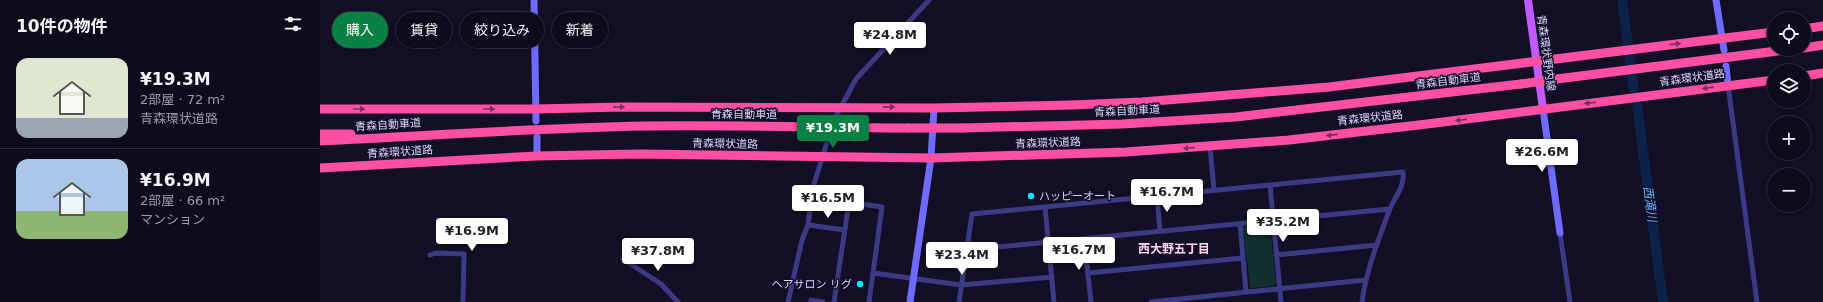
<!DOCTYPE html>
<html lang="ja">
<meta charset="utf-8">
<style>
body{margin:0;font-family:"DejaVu Sans","Noto Sans JP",sans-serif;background:#171425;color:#f1f3f6;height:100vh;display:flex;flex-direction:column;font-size:15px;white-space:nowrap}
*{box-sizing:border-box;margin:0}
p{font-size:13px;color:#9b9ba3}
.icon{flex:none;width:22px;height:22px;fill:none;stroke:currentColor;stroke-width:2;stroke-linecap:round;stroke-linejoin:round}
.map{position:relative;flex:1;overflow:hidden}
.side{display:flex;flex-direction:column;background:#0e0b1c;width:320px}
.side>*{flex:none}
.guide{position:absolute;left:12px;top:12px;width:380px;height:36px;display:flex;gap:8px}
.controls{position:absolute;left:1447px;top:12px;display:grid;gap:8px}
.controls a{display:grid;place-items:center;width:44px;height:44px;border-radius:50%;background:#0e0b1c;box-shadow:0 2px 6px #0003,0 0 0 1px #2e2b3b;font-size:20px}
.price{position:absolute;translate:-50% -34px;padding:0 9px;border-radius:4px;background:#fff;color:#222;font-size:13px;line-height:26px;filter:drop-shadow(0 1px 2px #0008)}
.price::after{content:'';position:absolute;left:50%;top:24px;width:12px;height:9px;margin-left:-6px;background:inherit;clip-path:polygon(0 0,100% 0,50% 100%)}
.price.on{background:#0b8043;color:#fff}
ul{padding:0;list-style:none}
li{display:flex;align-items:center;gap:12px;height:100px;padding:0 16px}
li+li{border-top:1px solid #2e2b3b}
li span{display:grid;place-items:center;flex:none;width:112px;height:80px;border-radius:12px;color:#555}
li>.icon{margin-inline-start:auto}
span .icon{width:48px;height:48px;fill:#fffc;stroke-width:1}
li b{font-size:17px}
h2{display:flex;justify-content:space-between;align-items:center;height:48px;padding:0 16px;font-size:17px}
.tag{padding:0 14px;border-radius:18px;background:#0e0b1c;box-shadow:0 2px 6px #0003,0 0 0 1px #2e2b3b;font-size:14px;line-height:36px}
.tag.on{background:#0b8043;color:#fff}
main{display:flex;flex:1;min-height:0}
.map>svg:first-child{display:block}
.green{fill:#12302f}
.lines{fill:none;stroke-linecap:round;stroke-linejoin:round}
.river{stroke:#0c2248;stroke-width:10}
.street{stroke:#3d3a85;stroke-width:5}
.secondary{stroke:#6f6bff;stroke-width:7}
.primary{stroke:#c25bff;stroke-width:8}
.highway{stroke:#ff4fa3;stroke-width:9}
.highway-bridge{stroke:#ff4fa3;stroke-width:9}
.oneway{fill:#7d2c5e}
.poi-dot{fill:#00e5ff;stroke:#130f26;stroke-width:1.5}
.labels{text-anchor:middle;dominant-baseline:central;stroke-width:3;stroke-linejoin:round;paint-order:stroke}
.street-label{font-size:11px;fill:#d9d4ff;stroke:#130f26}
.poi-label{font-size:11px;fill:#d9d4ff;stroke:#130f26;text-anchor:start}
.water-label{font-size:12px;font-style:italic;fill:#62b6ff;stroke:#130f26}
.neighbourhood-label{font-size:12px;font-weight:bold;fill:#ffd6f0;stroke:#130f26}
</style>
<main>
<section class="side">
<h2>10件の物件<svg class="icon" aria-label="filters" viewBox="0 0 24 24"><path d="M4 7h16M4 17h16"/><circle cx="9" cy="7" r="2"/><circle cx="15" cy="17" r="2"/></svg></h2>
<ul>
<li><span style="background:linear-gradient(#dfe7d0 75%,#9aa5b1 0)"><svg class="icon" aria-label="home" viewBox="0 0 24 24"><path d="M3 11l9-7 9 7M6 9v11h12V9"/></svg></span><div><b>¥19.3M</b><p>2部屋 · 72 m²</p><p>青森環状道路</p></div></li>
<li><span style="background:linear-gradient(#a9c7e8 65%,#8fb573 0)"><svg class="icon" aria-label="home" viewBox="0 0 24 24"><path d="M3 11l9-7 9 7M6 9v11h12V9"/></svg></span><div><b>¥16.9M</b><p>2部屋 · 66 m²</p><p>マンション</p></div></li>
</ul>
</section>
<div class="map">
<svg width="1503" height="302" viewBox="0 0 1503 302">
<rect width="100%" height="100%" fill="#130f26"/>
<path class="green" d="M948 224 950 226 956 284 954 286 932 288 930 286 923 229 925 226Z"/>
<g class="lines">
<path class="river" d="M1302 0 1314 89
M1317 105 1343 302"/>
<path class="street" d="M1408 85 1437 302
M515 118 536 79 609 0
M890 147 894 190
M950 185 961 302
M837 196 840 231
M725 207 734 302
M920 224 926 292
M488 225 525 230
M1240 233 1250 302
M764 239 771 302
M646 250 1070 209
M110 255 116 253 144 254 143 302
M956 255 1057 245
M303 259 341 284 358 302
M553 273 641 285 732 277
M768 273 923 258
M468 302 482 240 488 225 493 187 509 136
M491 302V300L503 302
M514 302 529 202 562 207 549 302
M639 302 652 214 1083 172C1085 188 1074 197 1069 211 1058 241 1046 271 1042 302
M831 302 1045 280"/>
<path class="secondary" d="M214 0 216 121
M1396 0 1404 50
M1406 66 1408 85
M1223 109 1240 233
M217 137V156
M590 302 611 158 614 108"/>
<path class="primary" d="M1208 0 1223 109"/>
<path class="highway" d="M1484 29 1503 26
M1484 48 1503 45
M1484 76 1503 73
M1237 79 1473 49
M0 109H216L303 107 614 108 751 105 822 102 1009 87 1454 32
M641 128 802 124 916 117 1201 84
M0 134H31
M0 141C108 136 215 128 323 126 411 125 500 127 588 128
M0 168 217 156 320 154 611 158 806 152 969 140 1107 124 1454 80"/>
<path class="highway-bridge" d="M1201 84 1237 79
M588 128H641"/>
</g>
<defs><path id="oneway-solid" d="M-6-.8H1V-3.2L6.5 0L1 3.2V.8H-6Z"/></defs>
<g class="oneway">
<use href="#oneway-solid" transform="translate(1355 44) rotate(-7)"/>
<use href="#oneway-solid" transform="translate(1388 88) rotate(172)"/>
<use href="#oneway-solid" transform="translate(1270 103) rotate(173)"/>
<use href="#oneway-solid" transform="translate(299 107) rotate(-1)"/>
<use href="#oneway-solid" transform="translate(569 107) rotate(1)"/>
<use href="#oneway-solid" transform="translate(39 109)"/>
<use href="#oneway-solid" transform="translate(169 109)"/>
<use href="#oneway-solid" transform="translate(1141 120) rotate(173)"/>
<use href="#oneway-solid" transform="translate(1012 135) rotate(174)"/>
<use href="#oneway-solid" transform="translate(869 148) rotate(176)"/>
</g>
<g class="poi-dot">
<circle cx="711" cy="196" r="4"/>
<circle cx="540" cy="284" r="4"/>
</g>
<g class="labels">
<g class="street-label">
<text transform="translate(1226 53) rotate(82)">青森環状野内線</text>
<text transform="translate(1372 78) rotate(-8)">青森環状道路</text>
<text transform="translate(1128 81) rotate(-7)">青森自動車道</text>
<text transform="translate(807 111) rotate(-3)">青森自動車道</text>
<text x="424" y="114">青森自動車道</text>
<text transform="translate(1050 118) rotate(-6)">青森環状道路</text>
<text transform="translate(68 125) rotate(-4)">青森自動車道</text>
<text transform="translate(728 143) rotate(-2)">青森環状道路</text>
<text transform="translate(405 144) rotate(1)">青森環状道路</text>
<text transform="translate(80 152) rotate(-4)">青森環状道路</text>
</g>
<g class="poi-label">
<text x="719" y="196">ハッピーオート</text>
<text x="532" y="284" text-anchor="end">ヘアサロン リグ</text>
</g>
<g class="water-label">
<text transform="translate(1330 204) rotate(82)">西滝川</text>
</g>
<g class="neighbourhood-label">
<text x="854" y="249">西大野五丁目</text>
</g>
</g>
</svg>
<div class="controls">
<a><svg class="icon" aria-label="locate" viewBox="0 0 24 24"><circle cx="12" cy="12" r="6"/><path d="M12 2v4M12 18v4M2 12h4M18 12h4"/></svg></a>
<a><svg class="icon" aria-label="layers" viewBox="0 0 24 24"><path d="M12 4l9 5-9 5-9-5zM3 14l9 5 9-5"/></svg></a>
<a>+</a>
<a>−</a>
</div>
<b class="price" style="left:570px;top:56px">¥24.8M</b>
<b class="price on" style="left:513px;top:149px">¥19.3M</b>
<b class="price" style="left:1222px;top:173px">¥26.6M</b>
<b class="price" style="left:847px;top:213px">¥16.7M</b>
<b class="price" style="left:508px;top:219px">¥16.5M</b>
<b class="price" style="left:963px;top:243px">¥35.2M</b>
<b class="price" style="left:152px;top:252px">¥16.9M</b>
<b class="price" style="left:759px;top:271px">¥16.7M</b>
<b class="price" style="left:338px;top:272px">¥37.8M</b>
<b class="price" style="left:642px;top:276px">¥23.4M</b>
<div class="guide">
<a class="tag on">購入</a>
<a class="tag">賃貸</a>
<a class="tag">絞り込み</a>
<a class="tag">新着</a>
</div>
</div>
</main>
